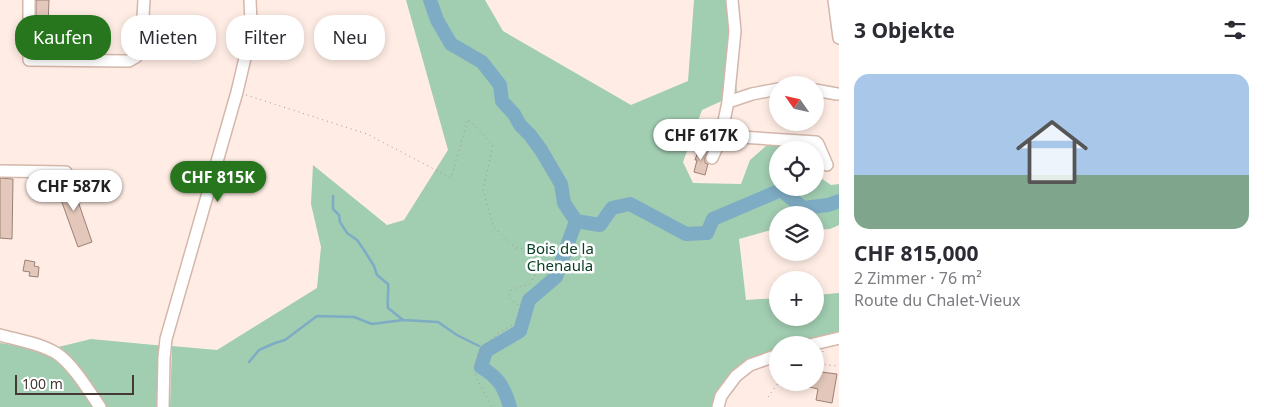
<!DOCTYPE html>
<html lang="de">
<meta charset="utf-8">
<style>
body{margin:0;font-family:"Noto Sans",sans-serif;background:#f2f2f3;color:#2b2b33;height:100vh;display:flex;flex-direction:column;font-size:19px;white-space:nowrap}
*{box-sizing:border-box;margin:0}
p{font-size:16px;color:#7c7c81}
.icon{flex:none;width:28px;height:28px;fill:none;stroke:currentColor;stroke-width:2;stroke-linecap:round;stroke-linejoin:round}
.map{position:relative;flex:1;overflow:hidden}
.panel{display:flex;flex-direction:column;background:#fff;width:425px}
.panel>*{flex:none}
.top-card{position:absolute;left:15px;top:15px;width:475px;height:45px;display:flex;gap:10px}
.needle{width:32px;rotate:304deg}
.controls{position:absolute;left:769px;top:76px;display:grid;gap:10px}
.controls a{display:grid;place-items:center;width:55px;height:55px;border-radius:50%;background:#fff;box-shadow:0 2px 8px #0003;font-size:25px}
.scale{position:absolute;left:15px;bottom:12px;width:119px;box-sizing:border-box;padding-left:5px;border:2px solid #443934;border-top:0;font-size:14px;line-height:18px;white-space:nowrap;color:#443934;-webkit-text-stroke:4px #fff;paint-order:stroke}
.price{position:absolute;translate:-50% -42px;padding:0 11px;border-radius:18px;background:#fff;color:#222;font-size:16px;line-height:32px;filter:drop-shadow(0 1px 2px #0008)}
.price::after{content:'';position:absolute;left:50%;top:30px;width:15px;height:11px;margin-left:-8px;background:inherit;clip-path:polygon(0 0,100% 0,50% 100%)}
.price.selected{background:#27761e;color:#fff}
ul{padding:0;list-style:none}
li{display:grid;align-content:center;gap:10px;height:265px;padding:0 15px}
li span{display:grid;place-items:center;height:155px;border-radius:15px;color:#555}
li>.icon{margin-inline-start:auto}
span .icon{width:90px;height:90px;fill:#fffc;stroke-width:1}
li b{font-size:21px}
h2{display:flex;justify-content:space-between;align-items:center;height:60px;padding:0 15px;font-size:21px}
.tag{padding:0 18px;border-radius:20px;background:#fff;box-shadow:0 2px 8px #0003;font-size:18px;line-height:45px}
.tag.selected{background:#27761e;color:#fff}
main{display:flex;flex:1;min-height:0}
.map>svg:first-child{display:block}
.forest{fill:#a1cdb1}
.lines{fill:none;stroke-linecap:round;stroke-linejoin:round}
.stream{stroke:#7eacc4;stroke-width:2.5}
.river{stroke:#7eacc4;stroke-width:14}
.building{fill:#e3c7ba;stroke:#9b8175}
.minor-casing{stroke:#d3b7aa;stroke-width:14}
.path{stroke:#a59690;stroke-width:1;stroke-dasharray:1 4;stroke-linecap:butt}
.minor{stroke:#fff;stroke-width:11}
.labels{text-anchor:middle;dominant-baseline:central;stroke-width:5;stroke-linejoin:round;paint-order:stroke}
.park-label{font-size:15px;fill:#0b4026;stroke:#fff}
</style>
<main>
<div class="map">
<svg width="839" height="407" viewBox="0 0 839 407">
<rect width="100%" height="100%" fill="#ffede5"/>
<path class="forest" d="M406 0H485L503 31 631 105 688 81 694 0H728L737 94 702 110 683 162 693 183 741 184 750 160 766 146H783L787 150H778V188H815V174L831 185 839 184V225L830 229 815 230V215H778L777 230H771L739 239 746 300 777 298 778 318H815V295L839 293V338L810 345H778L777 355 750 365 718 407H170L172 346 217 350 317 288 321 247 311 204 313 165 387 225 404 220 448 150Z
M91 339 165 346 160 407H0V343L46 350Z"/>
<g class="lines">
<path class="stream" d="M333 196V209L339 215 340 222 347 233 357 240 364 250 374 266 377 275 388 284C389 292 387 299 388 308L403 320
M486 350V351
M249 362 259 350 275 343 285 340 317 316 354 317 372 324 403 320 438 322 457 335 479 346"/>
<path class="river" d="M430 0 437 20 451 44 482 62 500 85 502 101 514 114 520 125 530 135 541 150 561 184 564 203 576 221
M510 407C504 387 499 378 481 367L486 351 520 331 529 300 556 277 576 221 600 225 612 208 630 204 686 234 707 233 713 219 781 190 803 208 828 205 839 201"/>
</g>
<path class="building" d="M36 0H49L47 53H36Z
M700 146 708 148 705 158V163L708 164 705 175 694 172 697 160H695Z
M0 178 13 179 12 239 0 238Z
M70 178 92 242 78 247 55 183Z
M25 260 35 262 34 266 39 267 38 277 29 276 30 272 23 271Z
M815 366 821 367V372L837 374 832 403 816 400 818 389 801 385 802 382H815Z"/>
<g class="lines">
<defs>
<path id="minor" d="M29 0V60L129 61 136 57 141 50 144 0
M834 0 839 38
M815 90 837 94
M728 102 752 94 778 89
M722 131 741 137 816 142 818 144 827 165
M712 158 718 145 722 131 728 102 735 31 732 0
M0 171 66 172
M0 335C18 340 39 343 56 353 72 363 89 391 100 407
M810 345 839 338
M163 407 164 358 166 339 237 92 245 58 251 23 250 0
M718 407 721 396 736 376 750 365 778 355"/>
</defs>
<use href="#minor" class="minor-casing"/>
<path class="path" d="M246 95 367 134 451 178 468 119 493 145 483 190 493 226 515 248 530 249 541 264 530 284 512 289 508 297 518 305 520 312 517 322 497 334 479 352 476 365 475 375 492 407
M823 351 821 361 826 365 839 366
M815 356 819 353
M768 397 779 382"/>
<use href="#minor" class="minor"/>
</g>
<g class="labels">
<g class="park-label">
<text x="560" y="248">Bois de la<tspan x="560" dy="17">Chenaula</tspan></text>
</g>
</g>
</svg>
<div class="controls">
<a><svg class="needle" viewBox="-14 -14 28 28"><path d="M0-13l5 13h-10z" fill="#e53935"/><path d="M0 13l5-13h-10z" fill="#7c7c81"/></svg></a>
<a><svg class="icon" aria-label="locate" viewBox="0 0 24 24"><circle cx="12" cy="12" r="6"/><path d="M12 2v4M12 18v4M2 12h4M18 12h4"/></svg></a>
<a><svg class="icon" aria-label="layers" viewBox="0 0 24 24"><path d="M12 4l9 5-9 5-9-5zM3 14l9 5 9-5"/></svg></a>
<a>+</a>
<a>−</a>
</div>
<div class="scale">100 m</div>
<b class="price" style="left:701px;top:161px">CHF 617K</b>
<b class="price selected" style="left:218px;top:203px">CHF 815K</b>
<b class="price" style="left:74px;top:212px">CHF 587K</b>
<div class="top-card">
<a class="tag selected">Kaufen</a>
<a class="tag">Mieten</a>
<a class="tag">Filter</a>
<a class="tag">Neu</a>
</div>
</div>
<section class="panel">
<h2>3 Objekte<svg class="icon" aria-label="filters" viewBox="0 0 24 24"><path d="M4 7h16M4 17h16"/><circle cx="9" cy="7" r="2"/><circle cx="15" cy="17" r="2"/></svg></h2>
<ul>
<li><span style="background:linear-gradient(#a9c7e8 65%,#7fa58c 0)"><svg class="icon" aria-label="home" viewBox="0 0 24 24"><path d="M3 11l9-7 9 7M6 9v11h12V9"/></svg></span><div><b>CHF 815,000</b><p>2 Zimmer · 76 m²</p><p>Route du Chalet-Vieux</p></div></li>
</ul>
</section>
</main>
